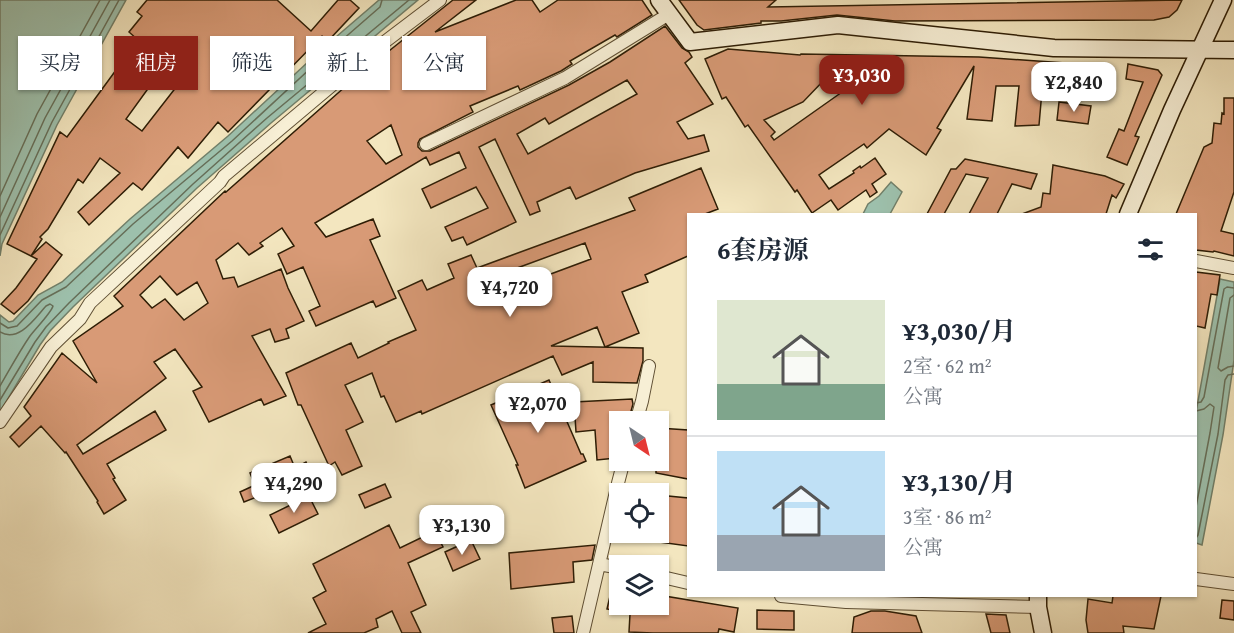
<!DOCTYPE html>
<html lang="zh">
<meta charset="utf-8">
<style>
body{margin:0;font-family:"Gentium Book Plus","Noto Serif SC",serif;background:#f6f6f7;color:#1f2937;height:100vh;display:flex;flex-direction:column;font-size:22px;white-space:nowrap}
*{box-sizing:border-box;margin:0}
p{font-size:20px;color:#747a83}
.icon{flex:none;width:33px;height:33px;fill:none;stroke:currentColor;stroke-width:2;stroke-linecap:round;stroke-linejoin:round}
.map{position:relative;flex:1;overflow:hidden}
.details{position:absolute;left:687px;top:213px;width:510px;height:384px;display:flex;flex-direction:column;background:#fff;border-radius:0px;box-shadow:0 2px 4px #0004}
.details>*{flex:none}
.top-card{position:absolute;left:18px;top:36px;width:570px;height:54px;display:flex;gap:12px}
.needle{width:39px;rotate:145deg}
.controls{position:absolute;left:609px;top:411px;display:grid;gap:12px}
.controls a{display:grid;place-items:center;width:60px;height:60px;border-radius:0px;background:#fff;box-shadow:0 2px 4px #0004;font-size:30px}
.price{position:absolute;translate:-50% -51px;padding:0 14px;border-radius:12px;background:#fff;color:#222;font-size:20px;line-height:39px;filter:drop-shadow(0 2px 3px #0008)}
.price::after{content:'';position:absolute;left:50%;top:36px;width:18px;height:14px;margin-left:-9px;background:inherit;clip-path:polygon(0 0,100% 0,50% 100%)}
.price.on{background:#8f2418;color:#fff}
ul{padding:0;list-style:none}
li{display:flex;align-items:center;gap:18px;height:150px;padding:0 30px}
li+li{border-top:2px solid #e0e1e3}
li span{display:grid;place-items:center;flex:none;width:168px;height:120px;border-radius:0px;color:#555}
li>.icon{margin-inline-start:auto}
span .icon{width:72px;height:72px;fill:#fffc;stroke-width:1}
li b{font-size:26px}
h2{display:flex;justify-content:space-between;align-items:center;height:72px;padding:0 30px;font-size:26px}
.pill{padding:0 21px;border-radius:0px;background:#fff;box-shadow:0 2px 4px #0004;font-size:21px;line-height:54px}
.pill.on{background:#8f2418;color:#fff}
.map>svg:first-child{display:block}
.water{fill:#9dc0ac;stroke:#717f69;stroke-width:1.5}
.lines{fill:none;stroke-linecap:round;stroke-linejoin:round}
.shore{stroke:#666e58;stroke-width:1.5}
.building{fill:#d89a76;stroke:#2e1d05;stroke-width:1.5;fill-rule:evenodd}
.street-casing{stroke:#5f4f34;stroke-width:14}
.secondary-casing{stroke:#2e1d05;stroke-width:19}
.street{stroke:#f7efd5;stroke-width:12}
.secondary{stroke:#f7efd5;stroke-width:16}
</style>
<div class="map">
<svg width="1234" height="633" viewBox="0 0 1234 633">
<rect width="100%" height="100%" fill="#f3e6bf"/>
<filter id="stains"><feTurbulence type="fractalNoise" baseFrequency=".00333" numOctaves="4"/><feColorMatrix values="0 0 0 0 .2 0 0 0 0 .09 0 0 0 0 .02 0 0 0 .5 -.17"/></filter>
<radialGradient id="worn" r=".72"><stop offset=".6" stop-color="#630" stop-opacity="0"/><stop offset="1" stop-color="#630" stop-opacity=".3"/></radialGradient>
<path class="water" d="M0 0H126L57 125 2 244 0 256Z
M379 0H418L271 123 197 188 73 307 50 331 40 345 0 412V315L9 322 13 321 38 295 62 282 130 219 228 136 322 49Z
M891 182 902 192 890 214H863L868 204 879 196Z
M1220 279 1234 282V360L1223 435 1202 545 1196 543V412Z"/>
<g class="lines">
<path class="shore" d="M0 196 37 114 100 0
M0 217 45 118 110 0
M0 235 52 122 119 0
M1234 295 1230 298 1218 368 1221 371 1228 367 1234 366
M0 323 8 328 17 326 42 300 66 287 133 224 232 141 326 54 380 7 382 0
M0 332C19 343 35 318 46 306L50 304 53 306C51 313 36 328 30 336 19 352 10 369 0 386
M0 400 35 342 46 327 69 303 193 184 267 118 409 0
M1196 403 1201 402 1204 397 1224 289 1227 287 1234 288
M1196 411 1204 409 1210 404 1214 407 1210 433 1196 507
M1196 538 1198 535 1218 434 1225 380 1228 375 1234 374"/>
</g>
<path class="building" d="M147 0H277L311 31 338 0H350L359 8 327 42 322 36 228 132 218 122 188 158 178 147 142 190 133 183 89 225 78 212 120 173 100 158 83 183 78 179 48 229 40 237 42 239 31 256 7 244 60 132 67 137 138 40 129 32 142 16 137 12ZM168 61 184 77 142 131 126 119Z
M453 0H476L435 32 516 0H532L540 12 558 0H642L652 15 617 37 615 35 570 61 572 64 561 71 520 90 518 86 470 106 473 112 420 139 418 143V147L422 151H430L569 85 610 62 665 26 682 48 689 52 692 57 685 63 713 104 677 122 688 139 704 135 709 151 635 173 576 199 570 187 537 202 540 211 530 215 495 139 479 147 516 222 467 245 463 237 452 241 445 227 488 208 476 187 431 208 422 189 466 168 459 152 430 165 426 157 315 223 326 237 373 219 380 236 370 240 396 298 376 307 373 301 316 326 309 311 320 306 303 267 287 274 278 254 294 246 282 228 260 243 263 246 249 255 238 243 216 260 223 279 234 277 238 287 281 269 288 288 304 321 286 329 289 338 275 342 270 329 252 336 286 396 264 405 261 399 209 422 193 391 202 387 175 349 154 362 166 378 77 445 83 454 155 411 166 430 107 464 115 478 113 479 126 500 104 514 97 502 98 501 66 452 65 453 41 426 19 447 10 437 31 416 24 407 62 353 97 383 73 341 123 306 114 296 225 191 226 192 355 78ZM627 80 637 94 528 154 517 134 545 118 549 124ZM391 125 402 155 386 164 367 141ZM160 276 177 295 197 282 208 303 184 320 165 299 152 308 140 295Z
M679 0H776L768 7 1182 0 1177 10 1169 17 1154 20 895 21 837 15 781 21H761V23L704 30 697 25Z
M728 49 800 55 801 54 979 57 1065 63 1061 91H1042L1039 125 1015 126 1019 86H996L992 121 967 119 974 66 937 128 941 130 926 155 889 129 867 148 864 144 819 175 829 189 854 173 853 171 860 166 861 168 875 158 886 174 872 184 877 192 870 197 866 190 838 210 831 200 812 213 797 190 795 192 748 125 745 127 726 97 722 99 705 59ZM869 73 774 140 771 136 775 132 764 120 803 102 827 77Z
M1128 64 1158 70 1162 75 1135 136 1139 137 1127 165 1107 157 1119 129 1124 131 1143 82 1126 79Z
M1224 98H1234V192L1221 231 1234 234V256L1214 251 1213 252 1196 250V214H1176L1204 147 1212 143 1214 123 1221 124 1222 113 1224 114Z
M1059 102 1091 106 1088 124 1057 120Z
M965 159 1037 174 1031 189 1012 184 997 214H969L988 178 966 174 944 214H927L951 169H956Z
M1053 165 1105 176 1124 184 1116 198 1112 195 1106 214H1022L1041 207 1043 193 1050 194Z
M701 168 718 209 705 214H688V256L645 275 648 282 622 292 639 333 605 347 597 327 551 346 643 348V361L637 383 593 382V362L562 375 553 356 422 414 421 411 396 422 384 396 381 397 372 373 345 385 363 422 346 430 362 466 342 475 335 462 329 466 301 405H298L286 373 351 343 358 358 389 343 388 342 416 330 398 291 422 280 427 290 454 278 448 264 471 255 477 268 635 210 629 198ZM585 243 591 259 489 297 482 281Z
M46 242 62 255 28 301 14 314 1 304 16 288 37 259 31 256Z
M1196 272 1220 275 1217 295 1211 294 1205 328 1196 326Z
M549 380 581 454H583L586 461 525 488 516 465H518L491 405Z
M632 399 633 404 628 422H620V428H616L618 455 616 458 597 460 595 430 576 432 574 402Z
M658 428 688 430V479L656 473V460H658Z
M290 456 295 468 306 462 310 471 299 476 296 470 256 488 250 473Z
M385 484 391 497 365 508 359 495Z
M255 485 259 496 244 502 240 492Z
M658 495 688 498V546L630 538V532H658Z
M309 496 318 514 279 533 270 515Z
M389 525 400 548 435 531 443 547 408 563 426 605 411 612 421 633H402L392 611 376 619 378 627 364 633H308L326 624 313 598 326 591 313 564Z
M471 540 480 559 453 571 445 552Z
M595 545 592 560 573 562 574 582 511 589 509 553Z
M615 575 620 576V604H658V595L738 608 734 632 719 629 718 633H653L629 632 630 614 607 609Z
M1113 596H1161L1154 629 1123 626 1124 633H1088L1086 620 1088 599 1112 603Z
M1222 600 1234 601V620L1220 618Z
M757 610 794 611V630L757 629Z
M871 611H885L916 616 922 633H852L854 617Z
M986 614 1006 615 1010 633H991Z
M572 616 574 633H554L552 618Z"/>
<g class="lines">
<defs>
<path id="street" d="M426 144 565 78 669 14
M1196 261 1234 268
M0 422 51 347 80 319 90 303 220 182 224 176 374 50 440 0
M636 422 642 401 649 366
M599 564 620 568
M658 576 688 583
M1196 579 1234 584
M781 596 846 602 1038 607
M583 633 618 483 624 460"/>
<path id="secondary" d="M659 0 690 42 838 25 1054 48 1234 50
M1128 214 1172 110 1223 0
M1038 596V607L1043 633"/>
</defs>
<use href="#street" class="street-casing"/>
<use href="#secondary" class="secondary-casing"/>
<use href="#street" class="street"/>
<use href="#secondary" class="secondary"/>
</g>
<rect width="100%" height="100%" filter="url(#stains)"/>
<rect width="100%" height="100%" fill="url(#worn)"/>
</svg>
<div class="controls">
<a><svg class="needle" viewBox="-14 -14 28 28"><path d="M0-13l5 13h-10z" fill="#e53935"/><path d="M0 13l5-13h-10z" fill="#747a83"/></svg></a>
<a><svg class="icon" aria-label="locate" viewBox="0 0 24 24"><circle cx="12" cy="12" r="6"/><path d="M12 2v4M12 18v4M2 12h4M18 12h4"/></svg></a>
<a><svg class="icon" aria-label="layers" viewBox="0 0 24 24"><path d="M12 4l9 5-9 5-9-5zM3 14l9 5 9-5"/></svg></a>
</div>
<b class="price on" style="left:862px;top:106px">¥3,030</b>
<b class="price" style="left:1074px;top:113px">¥2,840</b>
<b class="price" style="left:510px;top:318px">¥4,720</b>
<b class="price" style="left:538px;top:434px">¥2,070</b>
<b class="price" style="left:294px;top:514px">¥4,290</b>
<b class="price" style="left:462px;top:556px">¥3,130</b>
<div class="top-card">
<a class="pill">买房</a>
<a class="pill on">租房</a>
<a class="pill">筛选</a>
<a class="pill">新上</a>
<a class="pill">公寓</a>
</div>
<section class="details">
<h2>6套房源<svg class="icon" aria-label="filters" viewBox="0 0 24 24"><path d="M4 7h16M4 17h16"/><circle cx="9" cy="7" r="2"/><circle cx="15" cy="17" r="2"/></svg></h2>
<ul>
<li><span style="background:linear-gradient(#dfe7d0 70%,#7fa58c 0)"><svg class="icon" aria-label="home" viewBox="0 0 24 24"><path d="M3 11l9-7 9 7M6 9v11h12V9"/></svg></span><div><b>¥3,030/月</b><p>2室 · 62 m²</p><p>公寓</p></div></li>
<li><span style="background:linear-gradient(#bfe0f5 70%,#9aa5b1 0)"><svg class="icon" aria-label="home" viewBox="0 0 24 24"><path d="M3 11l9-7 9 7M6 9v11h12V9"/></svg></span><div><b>¥3,130/月</b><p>3室 · 86 m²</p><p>公寓</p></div></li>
</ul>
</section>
</div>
